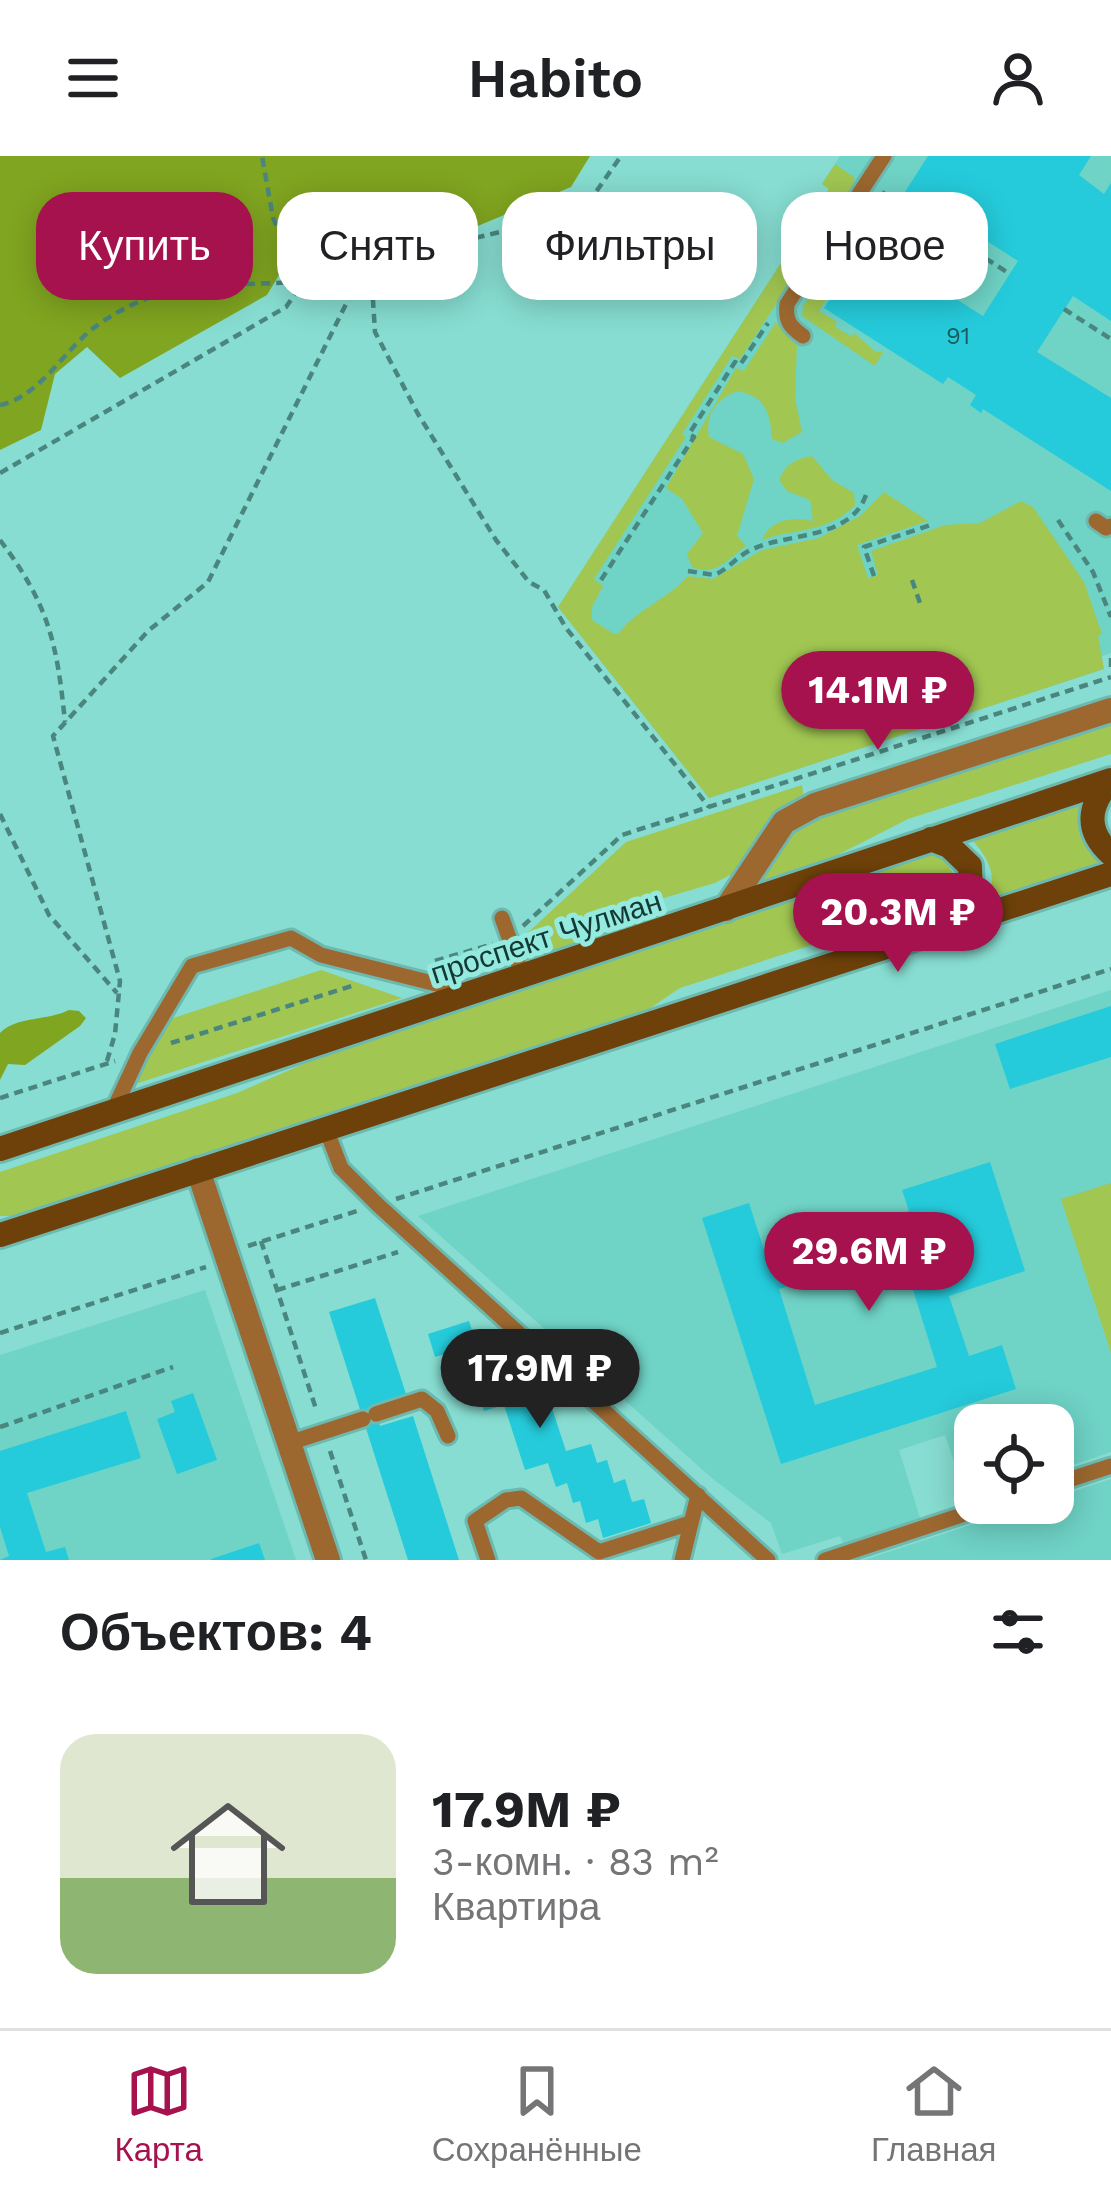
<!DOCTYPE html>
<html lang="ru">
<meta charset="utf-8">
<style>
body{margin:0;font-family:"Work Sans",sans-serif;background:#f6f6f6;color:#202124;height:100vh;display:flex;flex-direction:column;font-size:45px;white-space:nowrap}
*{box-sizing:border-box;margin:0}
p{font-size:39px;color:#757577}
.icon{flex:none;width:66px;height:66px;fill:none;stroke:currentColor;stroke-width:2;stroke-linecap:round;stroke-linejoin:round}
.map{position:relative;height:1404px;overflow:hidden}
.panel{display:flex;flex-direction:column;background:#fff;flex:1}
.panel>*{flex:none}
.banner{position:absolute;left:36px;top:36px;width:1041px;height:108px;display:flex;gap:24px}
.buttons{position:absolute;left:954px;top:1248px;display:grid;gap:24px}
.buttons a{display:grid;place-items:center;width:120px;height:120px;border-radius:24px;background:#fff;box-shadow:0 6px 30px #0003;font-size:60px}
.price{position:absolute;translate:-50% -102px;padding:0 27px;border-radius:42px;background:#a5124e;color:#fff;font-size:39px;line-height:78px;filter:drop-shadow(0 3px 6px #0008)}
.price::after{content:'';position:absolute;left:50%;top:72px;width:36px;height:27px;margin-left:-18px;background:inherit;clip-path:polygon(0 0,100% 0,50% 100%)}
.price.active{background:#222;color:#fff}
ul{padding:0;list-style:none}
li{display:flex;align-items:center;gap:36px;height:300px;padding:0 60px}
li+li{border-top:3px solid #e0e0e0}
li span{display:grid;place-items:center;flex:none;width:336px;height:240px;border-radius:36px;color:#555}
li>.icon{margin-inline-start:auto}
span .icon{width:144px;height:144px;fill:#fffc;stroke-width:1}
li b{font-size:51px}
h2{display:flex;justify-content:space-between;align-items:center;height:144px;padding:0 60px;font-size:51px}
.pill{padding:0 42px;border-radius:36px;background:#fff;box-shadow:0 6px 30px #0003;font-size:42px;line-height:108px}
.pill.active{background:#a5124e;color:#fff}
header{display:flex;justify-content:space-between;align-items:center;height:156px;padding:0 60px;background:#fff;font-size:54px;font-weight:600}
.menu{display:flex;justify-content:space-around;align-items:center;height:168px;border-top:3px solid #e0e0e0;background:#fff;font-size:33px;color:#757577}
.menu a{display:grid;justify-items:center;gap:6px}
.menu .active{color:#a5124e}
.map>svg:first-child{display:block}
.built{fill:#6fd3c6}
.green{fill:#a1c752}
.forest{fill:#80a520}
.building{fill:#25cbdb;fill-rule:evenodd}
.lines{fill:none;stroke-linecap:round;stroke-linejoin:round}
.service-casing{stroke:#6eb9af;stroke-width:21}
.minor-casing{stroke:#6eb9af;stroke-width:30}
.secondary-casing{stroke:#6eb9af;stroke-width:30}
.path{stroke:#4a867e;stroke-width:4.5;stroke-dasharray:9 6;stroke-linecap:butt}
.service{stroke:#9c6830;stroke-width:15}
.minor{stroke:#9c6830;stroke-width:24}
.secondary{stroke:#6d4109;stroke-width:24}
.labels{text-anchor:middle;dominant-baseline:central;stroke-width:10;stroke-linejoin:round;paint-order:stroke}
.number-label{font-size:24px;fill:#185e5e}
.street-label{font-size:30px;fill:#143935;stroke:#94eade}
</style>
<header><svg class="icon" aria-label="menu" viewBox="0 0 24 24"><path d="M4 6h16M4 12h16M4 18h16"/></svg>Habito<svg class="icon" aria-label="person" viewBox="0 0 24 24"><circle cx="12" cy="8" r="4"/><path d="M4 21q1-7 8-7t8 7"/></svg></header>
<div class="map">
<svg width="1111" height="1404" viewBox="0 0 1111 1404">
<rect width="100%" height="100%" fill="#87ddd1"/>
<path class="built" d="M840 0H1111V497L1100 501 1104 513 709 642 558 451 829 33 822 28Z
M1111 834V1296L1053 1316V1269H975V1342L967 1345 945 1279 899 1294 920 1362 843 1387 840 1380 782 1398 771 1367 713 1323 418 1060Z
M205 1134 296 1404H0V1199Z
M1111 1323V1404H864L1037 1347H1053V1342Z"/>
<path class="green" d="M835 8 854 21V31L740 203 732 200 682 278 686 281 594 423 603 430 592 451V464L614 478 619 477C638 452 667 444 688 420L713 423 762 394 819 382 860 360 884 336 928 365 857 389 868 422 878 419 871 395 945 369 980 367 1021 345 1033 351 1084 426 1102 478 1098 480 1104 513 709 642 558 451 829 33 822 28Z
M820 125 832 133 819 155 837 166 835 171 851 180 854 177 876 196H883L875 210 802 160 803 150Z
M776 166 797 189 795 242 802 276 783 287 772 283C770 258 767 241 738 235 717 242 705 258 709 281L743 298 754 323 737 380 746 390C728 403 716 421 692 411L687 398 703 377 682 343 666 332 736 212 744 215Z
M812 300 832 324 854 337 855 349C829 377 795 372 762 384 770 363 794 360 813 365L810 344 787 335 779 324C786 308 795 303 812 300Z
M1111 567V598L908 663 818 709 761 728 759 721 787 678 805 667Z
M802 629 804 644 732 718 715 727 633 751 592 781 541 798 523 788 521 783 626 686Z
M1081 648C1073 673 1082 691 1102 707L985 743C1000 722 988 702 973 685Z
M930 698 941 699 955 720 954 732 938 748 680 832 649 853 13 1060H0V1016L237 937 317 902Z
M321 814 402 842 132 929 167 864Z
M1111 1027V1197L1061 1043Z"/>
<path class="forest" d="M0 0H590L571 31 418 95 304 77 267 139 120 222 87 191 55 218 41 274 0 294Z
M69 854 79 855 86 862 80 870 25 909 8 908 0 924V877C17 860 47 865 69 854Z"/>
<path class="building" d="M928 0H1091L1079 19 1104 38 1111 27V165L1073 140 1037 196 1111 242V335L983 253 981 257 970 249 976 239 948 221 943 228 824 152 839 129 849 136 857 125 871 134 874 129 850 114 859 99 863 101ZM943 57 1018 105 983 160 908 113Z
M1111 850V901L1010 933 995 888Z
M990 1006 1025 1115 949 1140 969 1200 1002 1189 1016 1233 781 1308 702 1062 749 1047 766 1100 909 1055 902 1034ZM901 1095 937 1211 815 1249 779 1133Z
M375 1142 407 1241 374 1252 380 1270 413 1260 459 1404H408L329 1156Z
M469 1165 475 1184 486 1180 492 1200 505 1196 511 1216 526 1211 533 1235 545 1231 566 1295 591 1288 597 1307 607 1304 614 1327 625 1323 632 1346 644 1343 651 1367 603 1382 598 1363 586 1367 580 1345 573 1347 567 1327 556 1331 548 1307 525 1314 504 1249 484 1255 477 1233 470 1235 464 1215 452 1219 445 1198 435 1201 428 1178Z
M193 1237 217 1304 177 1318 157 1263 175 1256 171 1245Z
M126 1255 141 1302 27 1337 46 1396 65 1391 69 1404H0L9 1400 0 1371V1295Z
M259 1387 265 1404H211V1403Z"/>
<g class="lines">
<defs>
<path id="service" d="M803 180C790 171 785 165 787 148L884 0
M1096 365 1106 372 1111 370
M502 762 522 818
M112 957 140 897 192 810 291 782 321 799 468 836
M326 973 341 1012 378 1049 768 1404
M376 1258 422 1243 437 1255 448 1280
M289 1287 363 1263
M1053 1329 1111 1310
M488 1404 475 1365 506 1344 521 1342 599 1396 690 1367
M682 1404 698 1339
M825 1404 998 1347"/>
<path id="minor" d="M726 753 784 666 815 649 1111 554
M198 1014 328 1404"/>
<path id="secondary" d="M1110 625C1089 649 1084 674 1111 698
M931 683 949 690 970 710 971 742 948 768
M0 993 1111 624
M0 1079 1111 718"/>
</defs>
<use href="#service" class="service-casing"/>
<use href="#minor" class="minor-casing"/>
<use href="#secondary" class="secondary-casing"/>
<path class="path" d="M882 36 898 47
M935 70 1010 118
M371 113 375 176 418 258 496 384 529 426 544 434 566 472 709 651
M1064 153 1111 183
M0 249C42 240 64 192 99 168 174 117 221 133 304 125L273 62 262 0
M0 317 286 151 304 125 362 116 397 101 582 56 621 0
M1058 364 1093 416 1111 461
M0 384C49 449 57 487 65 566
M688 415 714 419C729 413 738 399 753 393 790 376 853 384 867 336
M874 420 864 391 934 368
M601 424 694 281 689 278 735 206 740 209 768 167
M912 424 920 447
M1111 502V512
M965 512 972 532
M0 658 49 759 117 837
M523 770 622 679 1111 521
M435 805 493 788
M171 887 355 829
M107 905 115 878 120 825 53 580 148 475 208 426 362 116
M0 942 115 905
M396 1043 1111 813
M261 1085 317 1256
M248 1090 357 1055
M277 1134 398 1096
M0 1177 206 1111
M0 1271 173 1211
M330 1295 366 1404"/>
<use href="#service" class="service"/>
<use href="#minor" class="minor"/>
<use href="#secondary" class="secondary"/>
</g>
<g class="labels">
<g class="number-label">
<text x="958" y="180">91</text>
</g>
<g class="street-label">
<text transform="translate(546 781) rotate(-18)">проспект Чулман</text>
</g>
</g>
</svg>
<div class="buttons">
<a><svg class="icon" aria-label="locate" viewBox="0 0 24 24"><circle cx="12" cy="12" r="6"/><path d="M12 2v4M12 18v4M2 12h4M18 12h4"/></svg></a>
</div>
<b class="price" style="left:878px;top:597px">14.1M ₽</b>
<b class="price" style="left:898px;top:819px">20.3M ₽</b>
<b class="price" style="left:869px;top:1158px">29.6M ₽</b>
<b class="price active" style="left:540px;top:1275px">17.9M ₽</b>
<div class="banner">
<a class="pill active">Купить</a>
<a class="pill">Снять</a>
<a class="pill">Фильтры</a>
<a class="pill">Новое</a>
</div>
</div>
<section class="panel">
<h2>Объектов: 4<svg class="icon" aria-label="filters" viewBox="0 0 24 24"><path d="M4 7h16M4 17h16"/><circle cx="9" cy="7" r="2"/><circle cx="15" cy="17" r="2"/></svg></h2>
<ul>
<li><span style="background:linear-gradient(#dfe7d0 60%,#8fb573 0)"><svg class="icon" aria-label="home" viewBox="0 0 24 24"><path d="M3 11l9-7 9 7M6 9v11h12V9"/></svg></span><div><b>17.9M ₽</b><p>3-комн. · 83 m²</p><p>Квартира</p></div></li>
</ul>
</section>
<nav class="menu">
<a class="active"><svg class="icon" aria-label="map" viewBox="0 0 24 24"><path d="M3 6l6-2 6 2 6-2v14l-6 2-6-2-6 2zM9 4v14M15 6v14"/></svg>Карта</a>
<a><svg class="icon" aria-label="saved" viewBox="0 0 24 24"><path d="M7 4h10v16l-5-4-5 4z"/></svg>Сохранённые</a>
<a><svg class="icon" aria-label="home" viewBox="0 0 24 24"><path d="M3 11l9-7 9 7M6 9v11h12V9"/></svg>Главная</a>
</nav>
